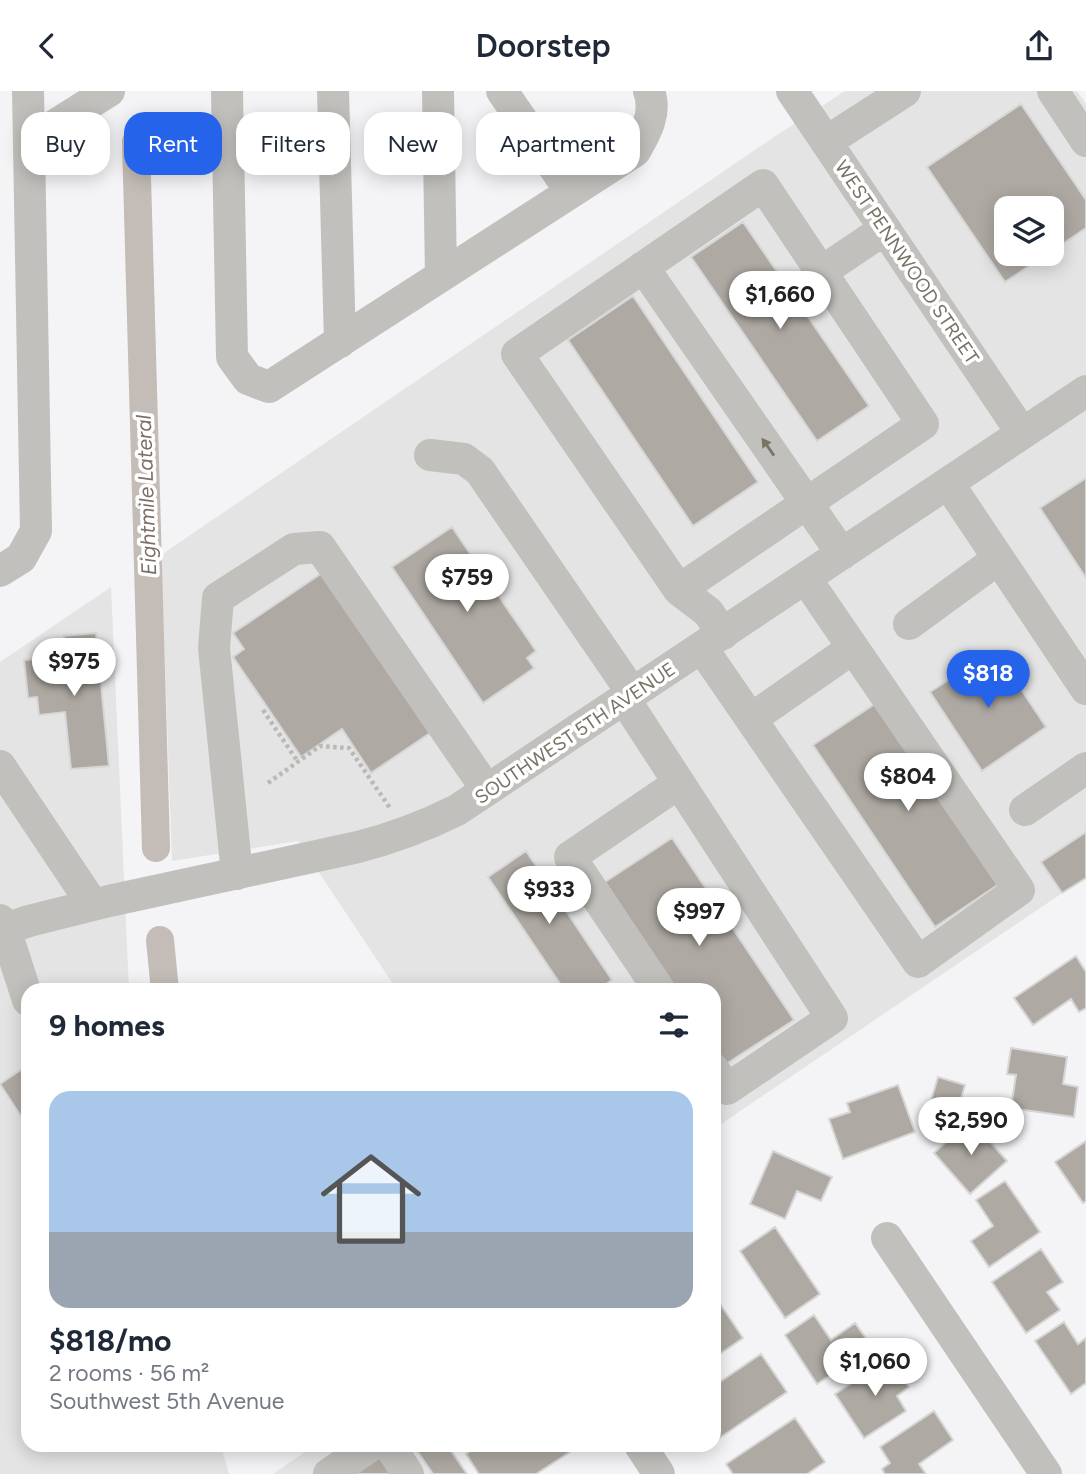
<!DOCTYPE html>
<meta charset="utf-8">
<style>
body{margin:0;font-family:Figtree,sans-serif;background:#f2f2f3;color:#1f2937;height:100vh;display:flex;flex-direction:column;font-size:26px;white-space:nowrap}
*{box-sizing:border-box;margin:0}
p{font-size:23px;color:#747a83}
.icon{flex:none;width:38px;height:38px;fill:none;stroke:currentColor;stroke-width:2;stroke-linecap:round;stroke-linejoin:round}
.map{position:relative;flex:1;overflow:hidden}
.drawer{position:absolute;left:21px;top:892px;width:700px;height:469px;display:flex;flex-direction:column;background:#fff;border-radius:21px;box-shadow:0 4px 18px #0003}
.drawer>*{flex:none}
.guide{position:absolute;left:21px;top:21px;width:700px;height:63px;display:flex;gap:14px}
.buttons{position:absolute;left:994px;top:105px;display:grid;gap:14px}
.buttons a{display:grid;place-items:center;width:70px;height:70px;border-radius:14px;background:#fff;box-shadow:0 4px 18px #0003;font-size:35px}
.price{position:absolute;translate:-50% -60px;padding:0 16px;border-radius:24px;background:#fff;color:#222;font-size:23px;line-height:46px;filter:drop-shadow(0 2px 4px #0008)}
.price::after{content:'';position:absolute;left:50%;top:42px;width:21px;height:16px;margin-left:-10px;background:inherit;clip-path:polygon(0 0,100% 0,50% 100%)}
.price.current{background:#2563eb;color:#fff}
ul{padding:0;list-style:none}
li{display:grid;align-content:center;gap:14px;height:371px;padding:0 28px}
li span{display:grid;place-items:center;height:217px;border-radius:21px;color:#555}
li>.icon{margin-inline-start:auto}
span .icon{width:126px;height:126px;fill:#fffc;stroke-width:1}
li b{font-size:30px}
h2{display:flex;justify-content:space-between;align-items:center;height:84px;padding:0 28px;font-size:30px}
.chip{padding:0 24px;border-radius:21px;background:#fff;box-shadow:0 4px 18px #0003;font-size:24px;line-height:63px}
.chip.current{background:#2563eb;color:#fff}
header{display:flex;justify-content:space-between;align-items:center;height:91px;padding:0 28px;background:#fff;font-size:32px;font-weight:600}
.map>svg:first-child{display:block}
.built{fill:#e4e4e4;fill-rule:evenodd}
.lines{fill:none;stroke-linecap:round;stroke-linejoin:round}
.canal{stroke:#c4bcb6;stroke-width:28}
.building{fill:#aea9a2;stroke:#d6d6d7;stroke-width:2}
.path{stroke:#bbb9b6;stroke-width:4.5;stroke-dasharray:3.5 3.5;stroke-linecap:butt}
.minor{stroke:#c2c0bc;stroke-width:32}
.oneway{fill:#7a7265}
.labels{text-anchor:middle;dominant-baseline:central;stroke-width:7;stroke-linejoin:round;paint-order:stroke}
.street-label{font-size:19px;fill:#7a7265;stroke:#fff}
.water-label{font-size:21px;font-style:italic;fill:#7d6f65;stroke:#fff}
</style>
<header><svg class="icon" aria-label="back" viewBox="0 0 24 24"><path d="M15 5l-7 7 7 7"/></svg>Doorstep<svg class="icon" aria-label="share" viewBox="0 0 24 24"><path d="M12 15V3M7 8l5-5 5 5M5 13v7h14v-7"/></svg></header>
<div class="map">
<svg width="1086" height="1383" viewBox="0 0 1086 1383">
<rect width="100%" height="100%" fill="#f4f3f6"/>
<path class="built" d="M845 0H1077L1086 13V786L721 1033 714 1022V900L397 899 298 750 172 770 161 464 777 44ZM1006 117H1052V163H1006Z
M111 496 129 899 28 900V1354L221 1355 229 1383H0V571Z
M315 1354 449 1355 468 1383H273Z"/>
<g class="lines">
<path class="canal" d="M136 51 156 757
M160 849 165 900"/>
</g>
<path class="building" d="M1021 13 1086 109V137L1052 160V117H1006V163H1047L1005 191 927 76Z
M743 131 869 315 817 350 691 166Z
M633 205 758 391 693 435 568 249Z
M1086 387V487L1040 417Z
M452 436 536 560 527 567 534 577 483 612 392 476Z
M325 480 433 640 371 682 342 638 301 666 233 566 244 558 233 542Z
M96 542 109 675 71 678 65 621 39 624 37 606 28 607 24 569 66 566 64 545Z
M995 559 1046 636 982 680 930 601Z
M881 609 1002 791 935 836 813 654Z
M1086 741V787L1062 802 1041 771Z
M672 747 794 929 726 973 714 955V900H677L605 791Z
M526 760 612 889 596 900H565L488 786Z
M1076 865 1086 881V917L1079 921 1071 908 1033 934 1014 907Z
M1011 957 1067 966 1063 993 1078 996 1074 1026 1011 1017 1016 984 1007 983Z
M28 974V1036L0 993Z
M938 986 965 994 957 1021 930 1013Z
M898 994 915 1041 843 1068 829 1028 850 1021 847 1012Z
M971 1029 1007 1070 970 1103 934 1062Z
M1086 1050V1110L1083 1112 1055 1071Z
M773 1060 832 1086 821 1110 797 1100 785 1128 750 1113Z
M1005 1090 1040 1141 989 1176 971 1150 993 1135 976 1109Z
M775 1136 820 1203 785 1227 740 1160Z
M1041 1158 1063 1191 1047 1201 1060 1219 1026 1242 992 1191Z
M714 1204 743 1247 714 1267Z
M814 1224 831 1249 855 1232 872 1256 817 1293 785 1244Z
M1064 1231 1078 1253 1086 1247V1292L1071 1303 1035 1250Z
M761 1263 787 1301 715 1350 714 1295Z
M891 1267 909 1296 897 1305 906 1320 864 1347 835 1303Z
M934 1320 953 1349 919 1373 926 1383H885L882 1378 890 1372 880 1356Z
M795 1327 825 1371 807 1383H733L726 1373Z
M413 1354H447L467 1383H433Z
M478 1354H566L570 1361 536 1383H479L466 1363Z
M380 1365 393 1383H353Z"/>
<g class="lines">
<path class="path" d="M263 619 298 671
M268 692 320 655 349 657 390 717"/>
<path class="minor" d="M227 0 232 266 248 288 269 296 635 60C646 41 657 22 649 0
M333 0 340 251
M438 0 441 185
M502 0 571 101
M792 0 1022 342
M1053 0 1086 50
M30 50 109 0
M826 51 905 0
M643 176 842 463
M821 181 885 138
M430 364 464 368 480 380 633 603
M948 392 1086 598
M0 480 21 467 36 440 28 0
M679 499 923 333 763 94 517 263 679 499 708 521 723 543
M909 533 998 468
M702 557 918 871 1019 799 806 488
M625 609 832 927 727 998 714 979
M751 628 853 557
M0 675 93 814
M1025 719 1086 677
M237 783 214 557 218 507 294 458 320 456 487 699
M0 829 5 838 28 909
M0 840 29 830 109 810 358 756C393 747 425 735 457 719L1086 300
M660 900 570 766 679 692
M887 1147 1046 1383
M389 1354 408 1383
M640 1354 659 1383
M329 1383 372 1354"/>
</g>
<defs><path id="oneway-solid" d="M-6-.8H1V-3.2L6.5 0L1 3.2V.8H-6Z" transform="scale(1.75)"/></defs>
<use class="oneway" href="#oneway-solid" transform="translate(768 356) rotate(-125)"/>
<g class="labels">
<g class="street-label">
<text transform="translate(907 171) rotate(56)">WEST PENNWOOD STREET</text>
<text transform="translate(575 642) rotate(-34)">SOUTHWEST 5TH AVENUE</text>
</g>
<g class="water-label">
<text transform="translate(146 404) rotate(-92)">Eightmile Lateral</text>
</g>
</g>
</svg>
<div class="buttons">
<a><svg class="icon" aria-label="layers" viewBox="0 0 24 24"><path d="M12 4l9 5-9 5-9-5zM3 14l9 5 9-5"/></svg></a>
</div>
<b class="price" style="left:780px;top:240px">$1,660</b>
<b class="price" style="left:467px;top:523px">$759</b>
<b class="price" style="left:74px;top:607px">$975</b>
<b class="price current" style="left:988px;top:619px">$818</b>
<b class="price" style="left:908px;top:722px">$804</b>
<b class="price" style="left:549px;top:835px">$933</b>
<b class="price" style="left:699px;top:857px">$997</b>
<b class="price" style="left:971px;top:1066px">$2,590</b>
<b class="price" style="left:875px;top:1307px">$1,060</b>
<div class="guide">
<a class="chip">Buy</a>
<a class="chip current">Rent</a>
<a class="chip">Filters</a>
<a class="chip">New</a>
<a class="chip">Apartment</a>
</div>
<section class="drawer">
<h2>9 homes<svg class="icon" aria-label="filters" viewBox="0 0 24 24"><path d="M4 7h16M4 17h16"/><circle cx="9" cy="7" r="2"/><circle cx="15" cy="17" r="2"/></svg></h2>
<ul>
<li><span style="background:linear-gradient(#a9c7e8 65%,#9aa5b1 0)"><svg class="icon" aria-label="home" viewBox="0 0 24 24"><path d="M3 11l9-7 9 7M6 9v11h12V9"/></svg></span><div><b>$818/mo</b><p>2 rooms · 56 m²</p><p>Southwest 5th Avenue</p></div></li>
</ul>
</section>
</div>
